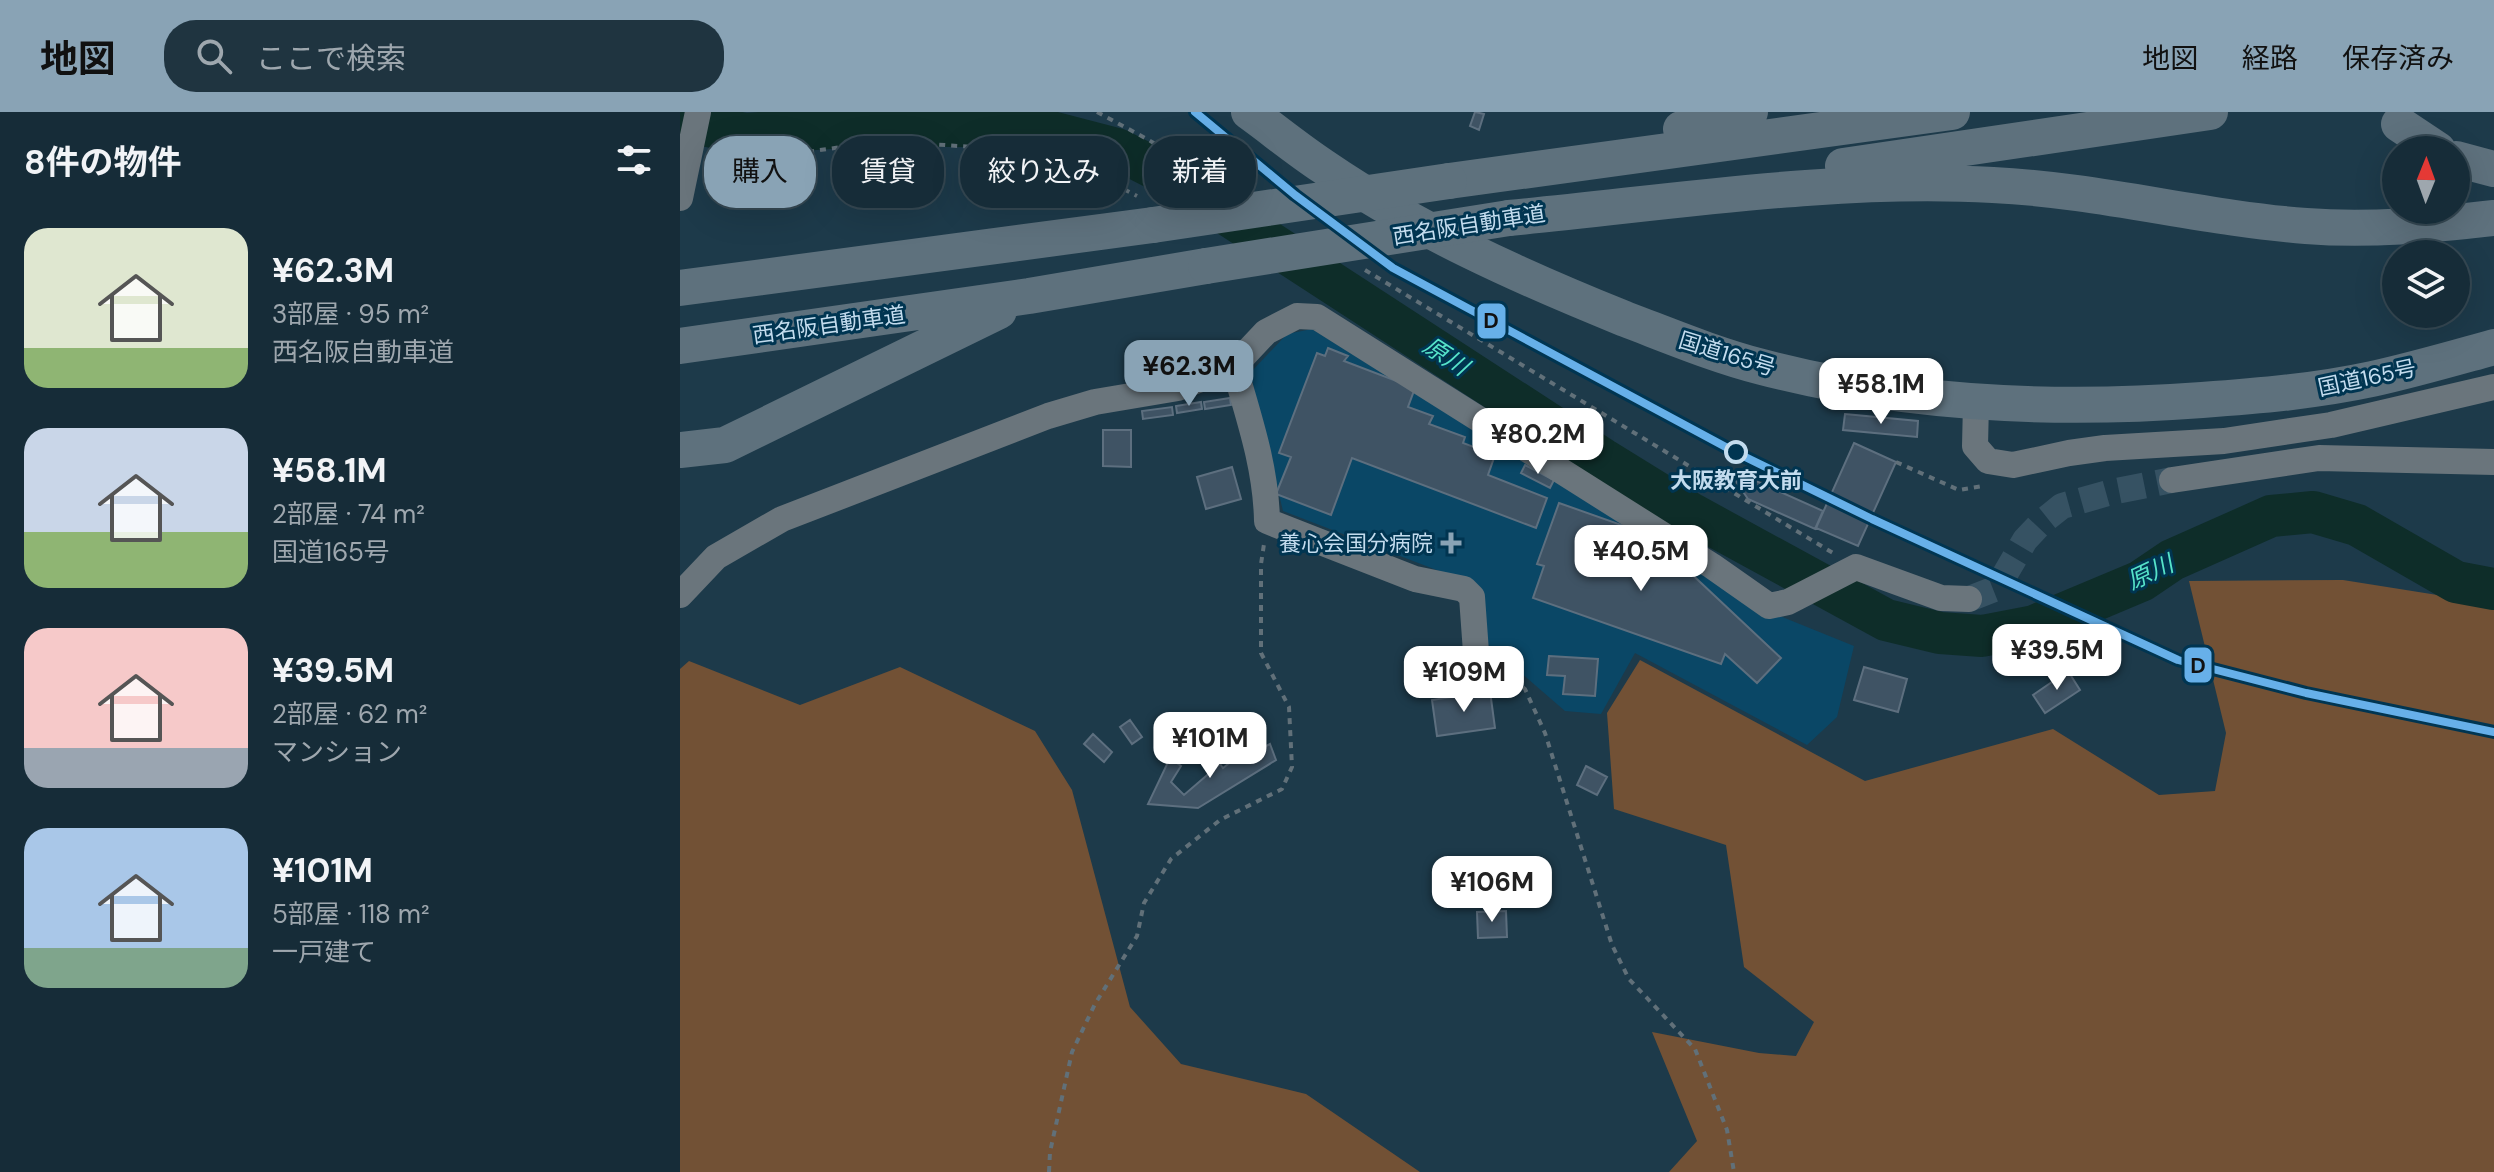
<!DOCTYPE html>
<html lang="ja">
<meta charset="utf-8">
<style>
body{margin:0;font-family:"DM Sans","Noto Sans JP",sans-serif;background:#1f3440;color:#f1f3f6;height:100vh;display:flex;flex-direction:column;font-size:30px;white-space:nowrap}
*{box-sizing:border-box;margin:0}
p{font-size:26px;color:#9ea7ae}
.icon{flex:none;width:44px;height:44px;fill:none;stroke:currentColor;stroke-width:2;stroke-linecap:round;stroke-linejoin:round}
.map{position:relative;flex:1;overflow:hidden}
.drawer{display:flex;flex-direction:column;background:#162c38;width:680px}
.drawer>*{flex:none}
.banner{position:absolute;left:24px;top:24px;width:760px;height:72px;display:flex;gap:16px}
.needle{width:52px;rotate:1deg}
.fabs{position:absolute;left:1702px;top:24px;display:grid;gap:16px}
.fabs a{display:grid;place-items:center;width:88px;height:88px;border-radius:50%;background:#162c38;box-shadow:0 8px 32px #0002,0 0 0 2px #354853;font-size:40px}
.price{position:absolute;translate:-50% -68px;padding:0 18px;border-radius:16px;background:#fff;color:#222;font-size:26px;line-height:52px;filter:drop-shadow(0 2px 4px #0008)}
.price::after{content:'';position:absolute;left:50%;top:48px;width:24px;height:18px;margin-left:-12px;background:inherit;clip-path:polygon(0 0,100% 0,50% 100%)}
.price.on{background:#89a3b5;color:#111}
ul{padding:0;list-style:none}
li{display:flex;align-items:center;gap:24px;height:200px;padding:0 24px}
li span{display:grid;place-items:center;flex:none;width:224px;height:160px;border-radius:24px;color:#555}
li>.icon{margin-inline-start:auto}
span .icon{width:96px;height:96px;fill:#fffc;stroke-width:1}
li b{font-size:34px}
h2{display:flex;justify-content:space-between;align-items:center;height:96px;padding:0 24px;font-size:34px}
.pill{padding:0 28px;border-radius:32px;background:#162c38;box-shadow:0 8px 32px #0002,0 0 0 2px #354853;font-size:28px;line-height:72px}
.pill.on{background:#89a3b5;color:#111}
header{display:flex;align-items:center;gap:48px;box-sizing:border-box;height:112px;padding:0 40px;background:#89a3b5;color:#111}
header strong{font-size:38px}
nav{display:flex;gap:44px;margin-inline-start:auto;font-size:28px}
.search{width:560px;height:72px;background:#1f3440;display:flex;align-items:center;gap:20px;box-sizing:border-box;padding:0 28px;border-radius:32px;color:#9ea7ae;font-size:30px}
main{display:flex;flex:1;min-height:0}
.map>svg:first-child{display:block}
.built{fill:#0a4766}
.green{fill:#725135}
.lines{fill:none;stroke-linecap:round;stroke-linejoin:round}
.river{stroke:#0e2d29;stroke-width:42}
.building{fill:#3f5364;stroke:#5d6f7f;stroke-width:2}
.minor-tunnel{stroke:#365263;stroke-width:26;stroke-dasharray:26 13;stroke-linecap:butt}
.path{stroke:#617079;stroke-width:4;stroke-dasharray:6 6;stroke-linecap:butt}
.minor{stroke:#6a757c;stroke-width:26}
.highway{stroke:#5e717d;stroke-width:36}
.highway-bridge{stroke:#5e717d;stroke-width:36}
.rail-1-casing{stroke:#003551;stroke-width:14}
.rail-1{stroke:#67b0e9;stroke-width:8}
.stop-dot{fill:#003551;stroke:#c3dcee;stroke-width:4}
.poi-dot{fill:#89a3b5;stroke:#003551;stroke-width:3}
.labels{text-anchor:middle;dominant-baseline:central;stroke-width:6;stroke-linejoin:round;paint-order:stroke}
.street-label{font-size:22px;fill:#c3dcee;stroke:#003551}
.stop-label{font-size:22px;font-weight:bold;fill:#c3dcee;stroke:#003551}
.poi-label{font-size:22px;fill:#c3dcee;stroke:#003551;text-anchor:end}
.water-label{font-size:24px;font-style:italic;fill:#56e3c9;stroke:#003551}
.line-badge{stroke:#003551;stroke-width:3}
.pale-badge-label{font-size:22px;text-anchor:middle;font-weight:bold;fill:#111}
</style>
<header>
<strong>地図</strong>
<div class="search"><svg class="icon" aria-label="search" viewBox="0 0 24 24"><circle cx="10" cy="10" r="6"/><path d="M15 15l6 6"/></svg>ここで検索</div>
<nav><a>地図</a><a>経路</a><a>保存済み</a></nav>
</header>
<main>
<section class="drawer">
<h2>8件の物件<svg class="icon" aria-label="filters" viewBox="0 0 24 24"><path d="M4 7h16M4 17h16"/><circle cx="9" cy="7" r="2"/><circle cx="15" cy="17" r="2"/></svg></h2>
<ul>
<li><span style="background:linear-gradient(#dfe7d0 75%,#8fb573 0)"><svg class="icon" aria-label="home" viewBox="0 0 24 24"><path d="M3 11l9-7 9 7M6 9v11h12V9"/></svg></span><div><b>¥62.3M</b><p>3部屋 · 95 m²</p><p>西名阪自動車道</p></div></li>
<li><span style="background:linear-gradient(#c9d6e8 65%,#8fb573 0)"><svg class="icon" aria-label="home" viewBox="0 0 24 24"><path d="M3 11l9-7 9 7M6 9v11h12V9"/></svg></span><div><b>¥58.1M</b><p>2部屋 · 74 m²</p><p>国道165号</p></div></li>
<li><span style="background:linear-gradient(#f6c9c9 75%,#9aa5b1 0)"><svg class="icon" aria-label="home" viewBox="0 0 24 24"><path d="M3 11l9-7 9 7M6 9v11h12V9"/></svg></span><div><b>¥39.5M</b><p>2部屋 · 62 m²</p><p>マンション</p></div></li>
<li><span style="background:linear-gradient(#a9c7e8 75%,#7fa58c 0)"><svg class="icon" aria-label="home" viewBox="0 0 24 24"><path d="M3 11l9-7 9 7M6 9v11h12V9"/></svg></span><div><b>¥101M</b><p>5部屋 · 118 m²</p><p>一戸建て</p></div></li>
</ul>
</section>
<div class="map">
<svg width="1814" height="1060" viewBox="0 0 1814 1060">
<rect width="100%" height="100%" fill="#1d3a4a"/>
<path class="built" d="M632 217 1075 494 1174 534 1157 605 1127 633 955 541 921 602 885 599 804 529 793 472 603 399 570 261 607 222Z"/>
<path class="green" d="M1663 468 1814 492V1060H989L1017 1029 972 920 1079 941 1116 944 1134 910 1064 855 1046 733 934 697 927 601 960 548 1185 669 1373 617 1479 683 1535 679 1546 621 1509 469Z
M9 549 120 593 220 555 355 619 392 678 450 895 501 952 626 982 740 1060H0V557Z"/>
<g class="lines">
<path class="river" d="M0 8 65 22 194 13 352 15 437 37 480 59 923 347 1012 402 1206 508 1260 521 1302 524 1354 514 1461 469 1492 448 1591 404 1633 400 1677 413 1776 470 1814 477"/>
</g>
<path class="building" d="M795 0 804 2 799 18 790 14Z
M648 236 668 244 664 249 735 276 728 295 753 304 749 312 785 325 783 331 815 343 808 363 867 386 856 416 672 346 651 403 596 382 611 345 599 341 637 241 645 244Z
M550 286 551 293 525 297 524 290Z
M521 290 522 297 497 301 496 294Z
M492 295 493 303 463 307 462 299Z
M1165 302 1238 309 1237 325 1163 318Z
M423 318H451V355L423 354Z
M1174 331 1216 350 1178 434 1136 416Z
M845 353 874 368 870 376 841 361Z
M552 355 561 387 526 397 517 365Z
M1056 360 1143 399 1135 417 1068 387 1053 365Z
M879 391 950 416 943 434 1004 455 1101 546 1077 571 1045 542 1041 552 853 486 864 454 857 452Z
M869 544 918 547 915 584 883 582 885 564 867 563Z
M1184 555 1227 567 1218 600 1174 588Z
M1388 559 1400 578 1365 601 1353 583Z
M810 579 815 616 757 624 752 588Z
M450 608 462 625 452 632 440 615Z
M535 616 546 629 527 646 516 633Z
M413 622 432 640 424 650 404 632Z
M590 632 596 648 518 696 468 692 490 646 501 654 491 670 504 683 540 652 543 656 562 641 565 645Z
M906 654 927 665 917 683 897 673Z
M826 799 827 825 798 826 797 800Z"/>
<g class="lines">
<path class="minor-tunnel" d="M1289 487 1317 476 1345 428 1362 410 1382 394 1432 380 1492 368"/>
<path class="path" d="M417 0 467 27 544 73
M33 53 205 29 337 38 436 73 457 84
M685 158 1153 441
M1216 350 1279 378 1303 374
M814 554 845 577 865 621 932 833 949 867 1015 937 1047 1018 1054 1060
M369 1060 370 1040 392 940 415 892 457 824 464 791 491 747 540 708 602 677 612 655 609 595 581 541V452L584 432"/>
<path class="minor" d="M0 86 18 0
M554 254C569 306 586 355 587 409L735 467 784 477 792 485 796 540
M1296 291 1295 334 1308 349 1333 353 1389 341 1425 336 1544 329 1651 313 1814 275
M1492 368 1639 346 1814 350
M0 483 36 445 102 407 368 304 415 290 498 276 554 254 586 220 617 204 637 205 1032 454 1089 494 1108 490 1176 455 1261 486 1289 487"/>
<path class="highway" d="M569 0C594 18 618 38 644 55 736 118 841 165 945 207 990 224 1035 243 1082 255 1226 293 1374 299 1522 288 1579 284 1636 279 1692 267 1733 258 1774 246 1814 235
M1719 12 1758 38
M1001 17 1070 0
M1776 47 1814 57
M1163 54 1530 0
M769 69 1272 0
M829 106C988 91 1154 64 1313 73 1419 78 1521 106 1626 114 1689 119 1752 113 1814 106
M0 176 473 113
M0 234 349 184 526 154
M0 338 45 333 319 199"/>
<path class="highway-bridge" d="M473 113 769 69
M526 154 829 106"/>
<defs>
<path id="rail-1" d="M515 0 615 83 713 156 1055 340 1192 407 1498 548 1626 581 1814 620"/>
</defs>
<use href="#rail-1" class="rail-1-casing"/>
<use href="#rail-1" class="rail-1"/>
</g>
<circle class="stop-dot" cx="1056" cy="340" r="10"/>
<path class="poi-dot" d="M767 419h8v8h8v8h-8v8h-8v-8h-8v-8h8z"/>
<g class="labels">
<g class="street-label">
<text transform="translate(789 113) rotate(-9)">西名阪自動車道</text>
<text transform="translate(149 213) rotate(-8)">西名阪自動車道</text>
<text transform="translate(1047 242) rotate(17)">国道165号</text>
<text transform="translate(1687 266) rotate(-12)">国道165号</text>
</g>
<g class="stop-label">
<text x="1056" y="368">大阪教育大前</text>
</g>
<g class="poi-label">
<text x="753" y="431">養心会国分病院</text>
</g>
<g class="water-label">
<text transform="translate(766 244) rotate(33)">原川</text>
<text transform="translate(1470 460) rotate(-25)">原川</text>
</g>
</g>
<g class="line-badge">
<rect x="796" y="190" width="31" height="38" rx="8" fill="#67b0e9"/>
<rect x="1503" y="534" width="30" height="38" rx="8" fill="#67b0e9"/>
</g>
<g class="pale-badge-label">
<text x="811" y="216">D</text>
<text x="1518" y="561">D</text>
</g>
</svg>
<div class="fabs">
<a><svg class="needle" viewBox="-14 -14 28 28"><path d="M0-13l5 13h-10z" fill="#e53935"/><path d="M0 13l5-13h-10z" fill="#9ea7ae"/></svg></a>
<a><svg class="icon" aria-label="layers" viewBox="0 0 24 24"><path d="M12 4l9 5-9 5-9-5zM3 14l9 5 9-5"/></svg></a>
</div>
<b class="price on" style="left:509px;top:296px">¥62.3M</b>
<b class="price" style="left:1201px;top:314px">¥58.1M</b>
<b class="price" style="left:858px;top:364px">¥80.2M</b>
<b class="price" style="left:961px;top:481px">¥40.5M</b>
<b class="price" style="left:1377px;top:580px">¥39.5M</b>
<b class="price" style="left:784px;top:602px">¥109M</b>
<b class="price" style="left:530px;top:668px">¥101M</b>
<b class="price" style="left:812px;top:812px">¥106M</b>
<div class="banner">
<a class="pill on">購入</a>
<a class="pill">賃貸</a>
<a class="pill">絞り込み</a>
<a class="pill">新着</a>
</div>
</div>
</main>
